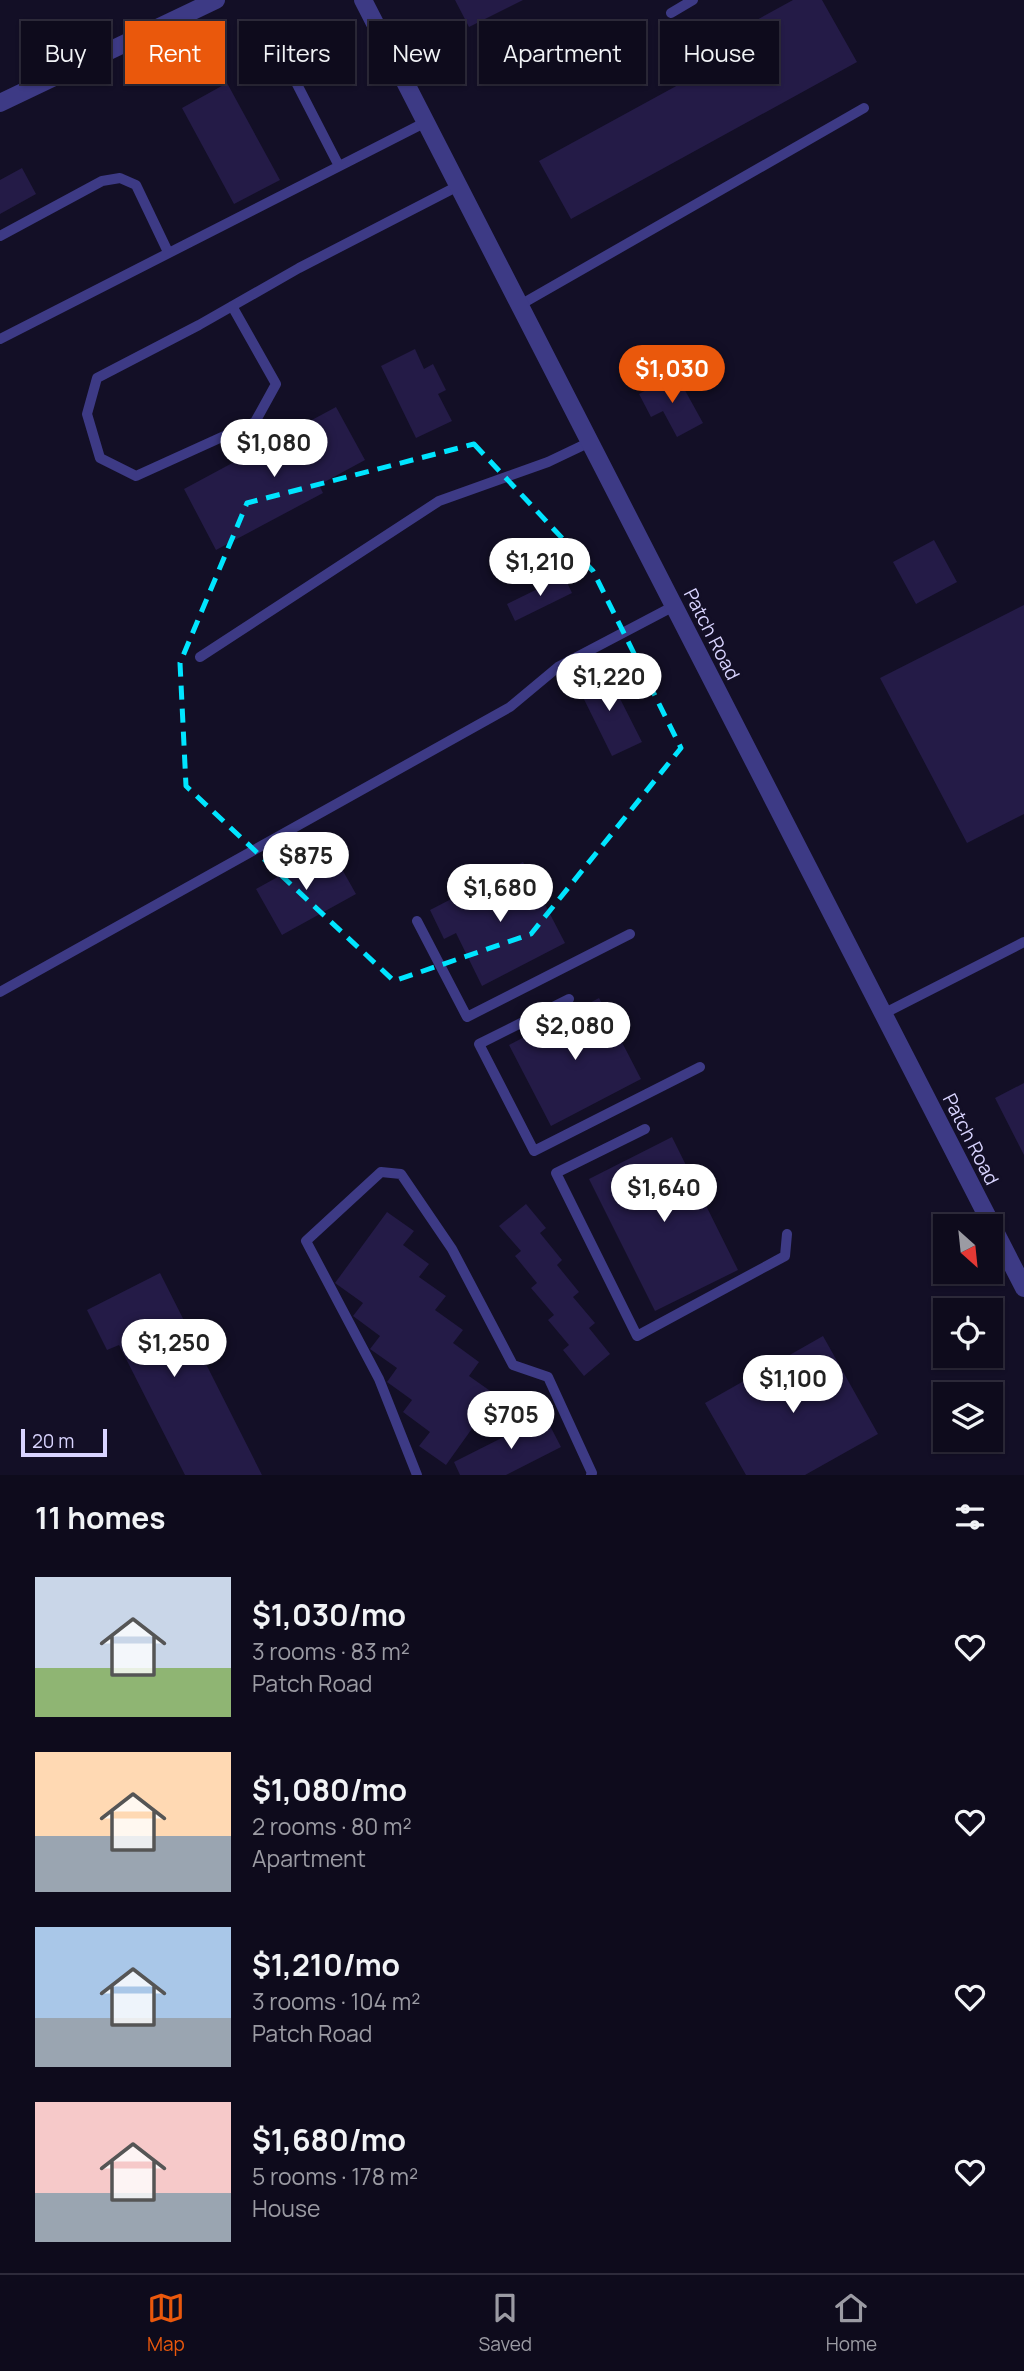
<!DOCTYPE html>
<meta charset="utf-8">
<style>
body{margin:0;font-family:Manrope,sans-serif;background:#1c1929;color:#f1f3f6;height:100vh;display:flex;flex-direction:column;font-size:26px;white-space:nowrap}
*{box-sizing:border-box;margin:0}
p{font-size:23px;color:#9b9ba3}
.icon{flex:none;width:38px;height:38px;fill:none;stroke:currentColor;stroke-width:2;stroke-linecap:round;stroke-linejoin:round}
.map{position:relative;height:1475px;overflow:hidden}
.sheet{display:flex;flex-direction:column;background:#0e0b1c;flex:1}
.sheet>*{flex:none}
.guide{position:absolute;left:21px;top:21px;width:984px;height:63px;display:flex;gap:14px}
.needle{width:46px;rotate:153deg}
.buttons{position:absolute;left:933px;top:1214px;display:grid;gap:14px}
.buttons a{display:grid;place-items:center;width:70px;height:70px;border-radius:0px;background:#0e0b1c;box-shadow:0 2px 5px #0004,0 0 0 2px #2e2b3b;font-size:35px}
.scale{position:absolute;left:21px;bottom:18px;width:86px;box-sizing:border-box;padding-left:7px;border:4px solid #d9d4ff;border-top:0;font-size:19px;line-height:24px;white-space:nowrap;color:#d9d4ff;-webkit-text-stroke:5px #130f26;paint-order:stroke}
.price{position:absolute;translate:-50% -60px;padding:0 16px;border-radius:24px;background:#fff;color:#222;font-size:23px;line-height:46px;filter:drop-shadow(0 2px 4px #0008)}
.price::after{content:'';position:absolute;left:50%;top:42px;width:21px;height:16px;margin-left:-10px;background:inherit;clip-path:polygon(0 0,100% 0,50% 100%)}
.price.current{background:#ea580c;color:#fff}
ul{padding:0;list-style:none}
li{display:flex;align-items:center;gap:21px;height:175px;padding:0 35px}
li span{display:grid;place-items:center;flex:none;width:196px;height:140px;border-radius:0px;color:#555}
li>.icon{margin-inline-start:auto}
span .icon{width:84px;height:84px;fill:#fffc;stroke-width:1}
li b{font-size:30px}
h2{display:flex;justify-content:space-between;align-items:center;height:84px;padding:0 35px;font-size:30px}
.pill{padding:0 24px;border-radius:0px;background:#0e0b1c;box-shadow:0 2px 5px #0004,0 0 0 2px #2e2b3b;font-size:24px;line-height:63px}
.pill.current{background:#ea580c;color:#fff}
.menu{display:flex;justify-content:space-around;align-items:center;height:98px;border-top:2px solid #2e2b3b;background:#0e0b1c;font-size:19px;color:#9b9ba3}
.menu a{display:grid;justify-items:center;gap:4px}
.menu .current{color:#ea580c}
.map>svg:first-child{display:block}
.building{fill:#241b47}
.lines{fill:none;stroke-linecap:round;stroke-linejoin:round}
.lane{stroke:#3d3a85;stroke-width:10}
.street{stroke:#3d3a85;stroke-width:18}
.marked{fill:none;stroke:#00e5ff;stroke-width:5;stroke-dasharray:14 9;stroke-linejoin:round}
.labels{text-anchor:middle;dominant-baseline:central;stroke-width:6;stroke-linejoin:round;paint-order:stroke}
.street-label{font-size:19px;fill:#d9d4ff;stroke:#130f26}
</style>
<div class="map">
<svg width="1024" height="1475" viewBox="0 0 1024 1475">
<rect width="100%" height="100%" fill="#130f26"/>
<path class="building" d="M455 0H523L469 27Z
M793 0H822L857 62 571 219 539 161 711 67 702 50Z
M227 83 280 180 234 204 182 108Z
M22 168 36 194 0 214V180Z
M415 349 424 369 433 364 446 390 438 394 452 421 416 438 381 366Z
M676 374 703 423 677 437 663 411 651 417 639 394Z
M336 407 365 460 319 485 323 493 216 550 184 489Z
M934 540 957 582 916 604 893 562Z
M564 576 572 593 515 621 507 604Z
M1024 605V814L967 843 880 678Z
M605 669 642 742 612 756 576 683Z
M330 848 356 894 282 935 256 889Z
M523 862 565 943 482 986 456 933 444 939 430 910Z
M599 998 641 1079 551 1126 509 1045Z
M1024 1083V1155L995 1098Z
M672 1137 738 1270 655 1311 589 1179Z
M526 1204 546 1228 540 1233 562 1260 557 1265 579 1292 573 1297 595 1323 589 1328 610 1354 584 1376 563 1350 569 1345 548 1320 554 1315 531 1288 537 1283 515 1256 521 1251 499 1226Z
M387 1212 414 1231 403 1245 429 1264 419 1277 446 1296 435 1310 463 1330 453 1343 479 1362 469 1376 496 1395 446 1465 419 1446 430 1432 403 1412 412 1400 387 1382 397 1368 370 1349 380 1336 353 1316 363 1303 335 1283Z
M160 1273 262 1475H185L119 1345 107 1350 87 1310Z
M823 1336 878 1434 805 1475H746L705 1403Z
M545 1416 561 1447 506 1475H460L454 1462Z"/>
<g class="lines">
<path class="lane" d="M671 13 693 0
M283 57 339 166
M0 236 102 181 120 178 136 185 168 252
M520 305 864 108
M232 306 276 384 255 422 136 476 100 458 87 414 97 378 199 325 299 268 458 186
M0 339 426 122
M200 657 439 501 548 462 590 442
M417 921 467 1017 630 934
M0 992 510 707 558 667 674 606
M569 999 479 1044 534 1151 700 1067
M883 1014 1024 942
M645 1129 556 1173 637 1336 785 1256 787 1234
M417 1475 379 1379 306 1241 381 1172 401 1174 452 1249 513 1365 548 1377 592 1473 591 1475"/>
<path class="street" d="M363 0 1024 1288
M0 103 216 0"/>
</g>
<path class="marked" d="M474 444 593 571 681 748 531 934 394 981 186 786 180 663 247 503Z"/>
<g class="labels">
<g class="street-label">
<text transform="translate(712 634) rotate(63)">Patch Road</text>
<text transform="translate(971 1139) rotate(63)">Patch Road</text>
</g>
</g>
</svg>
<div class="buttons">
<a><svg class="needle" viewBox="-14 -14 28 28"><path d="M0-13l5 13h-10z" fill="#e53935"/><path d="M0 13l5-13h-10z" fill="#9b9ba3"/></svg></a>
<a><svg class="icon" aria-label="locate" viewBox="0 0 24 24"><circle cx="12" cy="12" r="6"/><path d="M12 2v4M12 18v4M2 12h4M18 12h4"/></svg></a>
<a><svg class="icon" aria-label="layers" viewBox="0 0 24 24"><path d="M12 4l9 5-9 5-9-5zM3 14l9 5 9-5"/></svg></a>
</div>
<div class="scale">20 m</div>
<b class="price current" style="left:672px;top:405px">$1,030</b>
<b class="price" style="left:274px;top:479px">$1,080</b>
<b class="price" style="left:540px;top:598px">$1,210</b>
<b class="price" style="left:609px;top:713px">$1,220</b>
<b class="price" style="left:306px;top:892px">$875</b>
<b class="price" style="left:500px;top:924px">$1,680</b>
<b class="price" style="left:575px;top:1062px">$2,080</b>
<b class="price" style="left:664px;top:1224px">$1,640</b>
<b class="price" style="left:174px;top:1379px">$1,250</b>
<b class="price" style="left:793px;top:1415px">$1,100</b>
<b class="price" style="left:511px;top:1451px">$705</b>
<div class="guide">
<a class="pill">Buy</a>
<a class="pill current">Rent</a>
<a class="pill">Filters</a>
<a class="pill">New</a>
<a class="pill">Apartment</a>
<a class="pill">House</a>
</div>
</div>
<section class="sheet">
<h2>11 homes<svg class="icon" aria-label="filters" viewBox="0 0 24 24"><path d="M4 7h16M4 17h16"/><circle cx="9" cy="7" r="2"/><circle cx="15" cy="17" r="2"/></svg></h2>
<ul>
<li><span style="background:linear-gradient(#c9d6e8 65%,#8fb573 0)"><svg class="icon" aria-label="home" viewBox="0 0 24 24"><path d="M3 11l9-7 9 7M6 9v11h12V9"/></svg></span><div><b>$1,030/mo</b><p>3 rooms · 83 m²</p><p>Patch Road</p></div><svg class="icon" aria-label="heart" viewBox="0 0 24 24"><path d="M12 20l-8-8c-3-5 5-10 8-4 3-6 11-1 8 4z"/></svg></li>
<li><span style="background:linear-gradient(#ffd9b3 60%,#9aa5b1 0)"><svg class="icon" aria-label="home" viewBox="0 0 24 24"><path d="M3 11l9-7 9 7M6 9v11h12V9"/></svg></span><div><b>$1,080/mo</b><p>2 rooms · 80 m²</p><p>Apartment</p></div><svg class="icon" aria-label="heart" viewBox="0 0 24 24"><path d="M12 20l-8-8c-3-5 5-10 8-4 3-6 11-1 8 4z"/></svg></li>
<li><span style="background:linear-gradient(#a9c7e8 65%,#9aa5b1 0)"><svg class="icon" aria-label="home" viewBox="0 0 24 24"><path d="M3 11l9-7 9 7M6 9v11h12V9"/></svg></span><div><b>$1,210/mo</b><p>3 rooms · 104 m²</p><p>Patch Road</p></div><svg class="icon" aria-label="heart" viewBox="0 0 24 24"><path d="M12 20l-8-8c-3-5 5-10 8-4 3-6 11-1 8 4z"/></svg></li>
<li><span style="background:linear-gradient(#f6c9c9 65%,#9aa5b1 0)"><svg class="icon" aria-label="home" viewBox="0 0 24 24"><path d="M3 11l9-7 9 7M6 9v11h12V9"/></svg></span><div><b>$1,680/mo</b><p>5 rooms · 178 m²</p><p>House</p></div><svg class="icon" aria-label="heart" viewBox="0 0 24 24"><path d="M12 20l-8-8c-3-5 5-10 8-4 3-6 11-1 8 4z"/></svg></li>
</ul>
</section>
<nav class="menu">
<a class="current"><svg class="icon" aria-label="map" viewBox="0 0 24 24"><path d="M3 6l6-2 6 2 6-2v14l-6 2-6-2-6 2zM9 4v14M15 6v14"/></svg>Map</a>
<a><svg class="icon" aria-label="saved" viewBox="0 0 24 24"><path d="M7 4h10v16l-5-4-5 4z"/></svg>Saved</a>
<a><svg class="icon" aria-label="home" viewBox="0 0 24 24"><path d="M3 11l9-7 9 7M6 9v11h12V9"/></svg>Home</a>
</nav>
